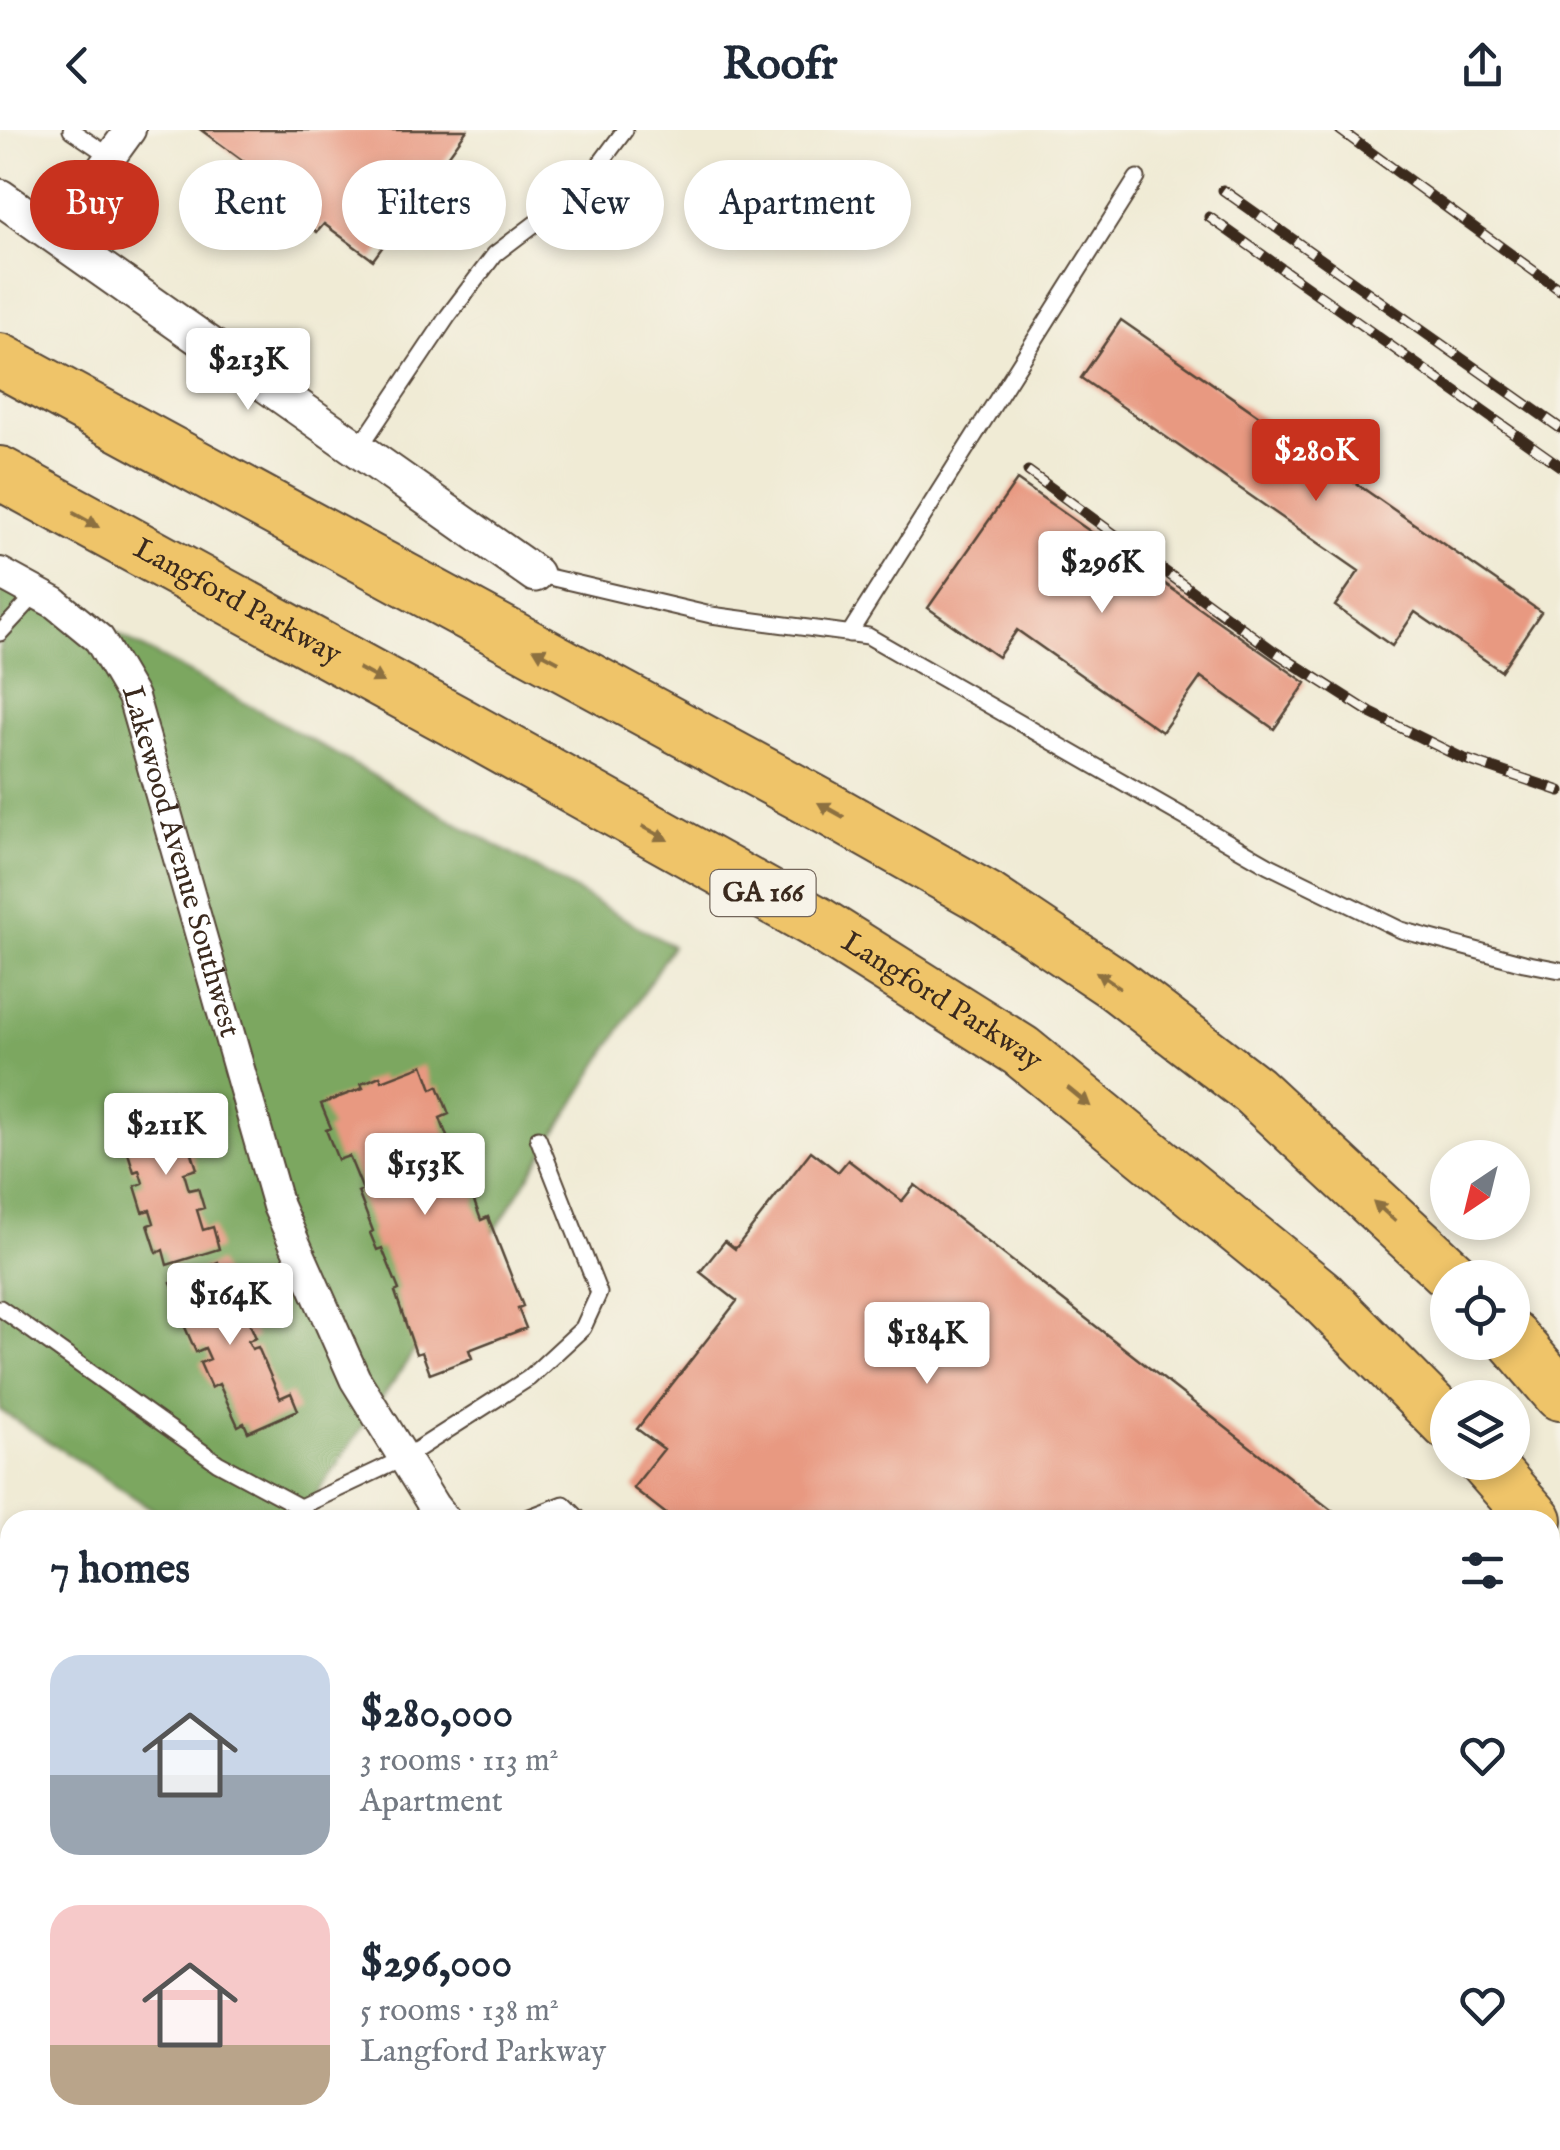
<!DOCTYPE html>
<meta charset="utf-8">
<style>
body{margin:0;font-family:"IM FELL English",serif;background:#f2f2f3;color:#1f2937;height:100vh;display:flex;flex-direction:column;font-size:38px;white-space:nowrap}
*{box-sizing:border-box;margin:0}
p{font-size:32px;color:#747a83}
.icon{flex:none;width:55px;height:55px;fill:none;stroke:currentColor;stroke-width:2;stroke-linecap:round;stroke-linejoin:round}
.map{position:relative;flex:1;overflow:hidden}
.side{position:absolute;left:0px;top:1380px;width:1560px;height:640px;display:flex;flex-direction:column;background:#fff;border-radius:30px 30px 0 0;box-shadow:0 5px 15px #0003}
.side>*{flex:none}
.banner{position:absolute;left:30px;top:30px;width:1000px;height:90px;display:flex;gap:20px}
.needle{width:65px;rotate:215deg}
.tools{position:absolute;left:1430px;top:1010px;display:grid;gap:20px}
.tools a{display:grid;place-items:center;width:100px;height:100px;border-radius:50%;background:#fff;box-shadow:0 5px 15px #0003;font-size:50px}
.price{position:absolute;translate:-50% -85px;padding:0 22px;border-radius:10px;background:#fff;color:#222;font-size:32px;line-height:65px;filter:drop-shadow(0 2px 5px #0008)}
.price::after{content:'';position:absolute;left:50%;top:60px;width:30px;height:22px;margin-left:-15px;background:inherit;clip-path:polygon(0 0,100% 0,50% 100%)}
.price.on{background:#c8321e;color:#fff}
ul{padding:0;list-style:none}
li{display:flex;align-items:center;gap:30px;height:250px;padding:0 50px}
li span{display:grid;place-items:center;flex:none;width:280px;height:200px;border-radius:30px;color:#555}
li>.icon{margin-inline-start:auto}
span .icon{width:120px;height:120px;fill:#fffc;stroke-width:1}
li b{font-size:42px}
h2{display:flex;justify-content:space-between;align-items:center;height:120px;padding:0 50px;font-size:42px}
.pill{padding:0 35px;border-radius:45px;background:#fff;box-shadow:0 5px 15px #0003;font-size:35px;line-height:90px}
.pill.on{background:#c8321e;color:#fff}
header{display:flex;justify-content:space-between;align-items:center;height:130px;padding:0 50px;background:#fff;font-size:45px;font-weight:700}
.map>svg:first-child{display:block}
.forest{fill:#7ba760;stroke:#5b683f;stroke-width:2.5}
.building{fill:#e89981}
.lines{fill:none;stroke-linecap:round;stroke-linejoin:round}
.service-casing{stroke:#564739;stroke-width:19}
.minor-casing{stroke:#564739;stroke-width:34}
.tertiary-casing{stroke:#564739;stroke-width:39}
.motorway-casing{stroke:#564739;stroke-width:56}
.service{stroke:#fff;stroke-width:15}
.minor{stroke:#fff;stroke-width:30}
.tertiary{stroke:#fff;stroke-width:35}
.motorway{stroke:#efc469;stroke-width:52}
.rail-casing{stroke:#3b2a1e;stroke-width:11}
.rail{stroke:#f7f3e8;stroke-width:8;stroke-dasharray:22;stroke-linecap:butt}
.oneway{fill:#8c6f40}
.labels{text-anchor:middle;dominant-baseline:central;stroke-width:9;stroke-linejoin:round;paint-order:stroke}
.shield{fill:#f7f3e8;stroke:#73665b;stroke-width:2.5}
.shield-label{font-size:28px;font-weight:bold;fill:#3b2a1e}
.street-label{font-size:30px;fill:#3b2a1e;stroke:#f7f3e8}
</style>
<header><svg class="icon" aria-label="back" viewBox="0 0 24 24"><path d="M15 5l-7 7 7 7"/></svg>Roofr<svg class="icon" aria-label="share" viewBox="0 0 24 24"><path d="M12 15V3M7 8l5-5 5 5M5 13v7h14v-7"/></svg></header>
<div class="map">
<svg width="1560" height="2020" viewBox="0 0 1560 2020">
<rect width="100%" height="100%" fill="#f7f3e8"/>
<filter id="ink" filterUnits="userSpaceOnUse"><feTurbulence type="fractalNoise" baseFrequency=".01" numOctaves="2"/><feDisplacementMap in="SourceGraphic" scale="20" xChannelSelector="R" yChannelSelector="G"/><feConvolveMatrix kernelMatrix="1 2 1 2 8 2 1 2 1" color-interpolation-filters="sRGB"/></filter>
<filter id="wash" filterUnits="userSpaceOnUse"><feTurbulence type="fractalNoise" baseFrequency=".0048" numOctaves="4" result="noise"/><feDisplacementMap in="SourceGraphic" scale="40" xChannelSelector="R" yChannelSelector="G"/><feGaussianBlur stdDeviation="2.25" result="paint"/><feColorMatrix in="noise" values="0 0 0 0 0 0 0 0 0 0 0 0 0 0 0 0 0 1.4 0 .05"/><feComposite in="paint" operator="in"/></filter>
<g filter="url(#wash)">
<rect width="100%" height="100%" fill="#f0ebd5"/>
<path class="forest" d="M0 441 269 586 672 816 483 1120 299 1390H169L0 1280Z"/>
<g id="blocks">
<path class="building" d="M201 0H467L373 130 324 94 317 102 260 60 268 49Z
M1121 190 1541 482 1501 541 1415 482 1392 516 1335 476 1359 441 1081 248Z
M1017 350 1306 553 1274 599 1201 547 1162 602 1017 500 998 527 928 478Z
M423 935 432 959 438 956 449 984 440 988 457 1033 462 1031 477 1070 474 1071 481 1090 488 1087 523 1176 518 1178 526 1198 469 1220 472 1228 430 1244 422 1222 416 1224 395 1162 399 1160 382 1118 377 1120 370 1103 373 1101 358 1062 363 1060 349 1026 338 1030 326 1000 331 998 321 974 363 958 361 954 380 946 382 951Z
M172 960 177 976 167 979 174 1001 184 998 197 1039 184 1043 189 1060 198 1058 204 1078 197 1080 203 1100 213 1097 219 1119 167 1135 163 1120 157 1123 148 1095 154 1093 150 1080 143 1082 135 1056 143 1053 139 1040 134 1042 117 988 125 985 122 975Z
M811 1021 838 1042 848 1030 902 1071 915 1055 1344 1390H674L633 1358 664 1319 637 1299 737 1171 700 1142 725 1111 735 1119Z
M218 1132 227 1154 239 1149 248 1168 240 1171 256 1208 248 1211 252 1219 258 1217 280 1268 291 1263 298 1280 248 1302 244 1293 238 1296 219 1254 211 1258 200 1233 210 1229 205 1218 196 1222 184 1195 196 1190 192 1179 185 1183 171 1153Z
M1550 1550 1560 1558V1570L1555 1576 1560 1580V2020H1483L1470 2010H1550Z
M0 1640 10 1647V1897L0 1911Z
M641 2010H858L852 2020H633Z"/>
</g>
</g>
<g filter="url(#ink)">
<use href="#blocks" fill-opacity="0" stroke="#564739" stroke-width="2.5"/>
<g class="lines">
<defs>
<path id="service" d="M71 0 111 27
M358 320 448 186 495 124 582 58 625 0
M536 444 711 485 868 506 1268 735 1401 800 1524 833 1560 840
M0 503 37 463
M849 504 1137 48
M0 1178 218 1333 300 1377 404 1328 529 1248 583 1198 599 1163 538 1008
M522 1390 564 1374 580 1390
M0 1522 10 1529
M1359 2010 1373 2020
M300 2020 306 2010"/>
<g id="minor">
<path d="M53 106 130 0"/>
<path id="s1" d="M0 443 55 473 99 509 133 567 278 1076 355 1249 433 1375 445 1390"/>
<path d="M1190 2010 1204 2020"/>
<path d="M504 2020 512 2010"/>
</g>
<path id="tertiary" d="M0 67 535 444"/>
<g id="motorway">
<path d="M0 230 832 681 988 769 1115 854 1253 960 1455 1148"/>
<path id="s2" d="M0 343 453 590 816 792 1021 921 1319 1164 1448 1294"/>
<path d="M1512 1208 1560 1264"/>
<path d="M1485 1332 1536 1390"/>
</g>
</defs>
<use href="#service" class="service-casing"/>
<use href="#minor" class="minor-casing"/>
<use href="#tertiary" class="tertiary-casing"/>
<use href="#motorway" class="motorway-casing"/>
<use href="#service" class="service"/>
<use href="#minor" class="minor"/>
<use href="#tertiary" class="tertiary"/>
<use href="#motorway" class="motorway"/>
<defs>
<path id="rail" d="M1340 0 1560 160
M1223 60 1560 298
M1209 87 1560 336
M1028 341 1275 522 1371 583 1462 628 1560 661"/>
</defs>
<use href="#rail" class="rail-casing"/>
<use href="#rail" class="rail"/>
</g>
<defs><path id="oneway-solid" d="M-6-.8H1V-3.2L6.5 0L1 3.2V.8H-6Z" transform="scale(2.5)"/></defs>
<g class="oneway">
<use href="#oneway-solid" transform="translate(86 390) rotate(29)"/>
<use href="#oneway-solid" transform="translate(546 525) rotate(-152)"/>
<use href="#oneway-solid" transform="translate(371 545) rotate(29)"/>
<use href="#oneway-solid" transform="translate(831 680) rotate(-151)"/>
<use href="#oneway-solid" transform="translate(655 703) rotate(29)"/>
<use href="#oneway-solid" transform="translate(1108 850) rotate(-145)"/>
<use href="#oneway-solid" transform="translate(1079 967) rotate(39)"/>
<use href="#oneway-solid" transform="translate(1384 1081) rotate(-138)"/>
</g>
</g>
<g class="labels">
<rect class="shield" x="710.5" y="740" width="105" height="46" rx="8"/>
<g class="shield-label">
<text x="763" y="763">GA 166</text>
</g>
<g class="street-label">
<text stroke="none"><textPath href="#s2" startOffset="270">Langford Parkway</textPath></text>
<text stroke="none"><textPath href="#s1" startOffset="358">Lakewood Avenue Southwest</textPath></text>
<text stroke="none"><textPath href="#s2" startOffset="1080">Langford Parkway</textPath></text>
</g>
</g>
</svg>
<div class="tools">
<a><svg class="needle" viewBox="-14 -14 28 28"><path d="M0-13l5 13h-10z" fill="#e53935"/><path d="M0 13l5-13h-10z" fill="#747a83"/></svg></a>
<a><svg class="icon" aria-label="locate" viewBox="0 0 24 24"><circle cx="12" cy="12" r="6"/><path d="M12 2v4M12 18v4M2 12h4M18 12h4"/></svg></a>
<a><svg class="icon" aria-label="layers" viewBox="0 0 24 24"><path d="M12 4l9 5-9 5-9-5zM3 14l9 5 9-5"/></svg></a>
</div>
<b class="price" style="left:248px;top:283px">$213K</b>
<b class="price on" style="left:1316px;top:374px">$280K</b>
<b class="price" style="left:1102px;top:486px">$296K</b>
<b class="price" style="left:166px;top:1048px">$211K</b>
<b class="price" style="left:425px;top:1088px">$153K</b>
<b class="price" style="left:230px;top:1218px">$164K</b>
<b class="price" style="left:927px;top:1257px">$184K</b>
<div class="banner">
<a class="pill on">Buy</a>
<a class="pill">Rent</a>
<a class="pill">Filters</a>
<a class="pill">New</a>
<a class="pill">Apartment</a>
</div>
<section class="side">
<h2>7 homes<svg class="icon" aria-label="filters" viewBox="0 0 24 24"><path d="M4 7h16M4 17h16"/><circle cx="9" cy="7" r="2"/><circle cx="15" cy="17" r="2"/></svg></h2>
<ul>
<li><span style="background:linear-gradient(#c9d6e8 60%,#9aa5b1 0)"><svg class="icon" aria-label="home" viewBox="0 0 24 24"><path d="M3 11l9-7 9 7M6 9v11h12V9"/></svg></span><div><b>$280,000</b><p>3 rooms · 113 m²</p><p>Apartment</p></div><svg class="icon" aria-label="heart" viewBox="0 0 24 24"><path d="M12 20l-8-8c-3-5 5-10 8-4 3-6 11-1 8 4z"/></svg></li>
<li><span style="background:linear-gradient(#f6c9c9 70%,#b9a48a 0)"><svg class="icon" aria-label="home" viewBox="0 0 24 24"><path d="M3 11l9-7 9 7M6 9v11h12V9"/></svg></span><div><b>$296,000</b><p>5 rooms · 138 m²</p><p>Langford Parkway</p></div><svg class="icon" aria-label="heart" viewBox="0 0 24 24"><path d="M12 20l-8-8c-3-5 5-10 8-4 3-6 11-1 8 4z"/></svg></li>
</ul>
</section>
</div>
